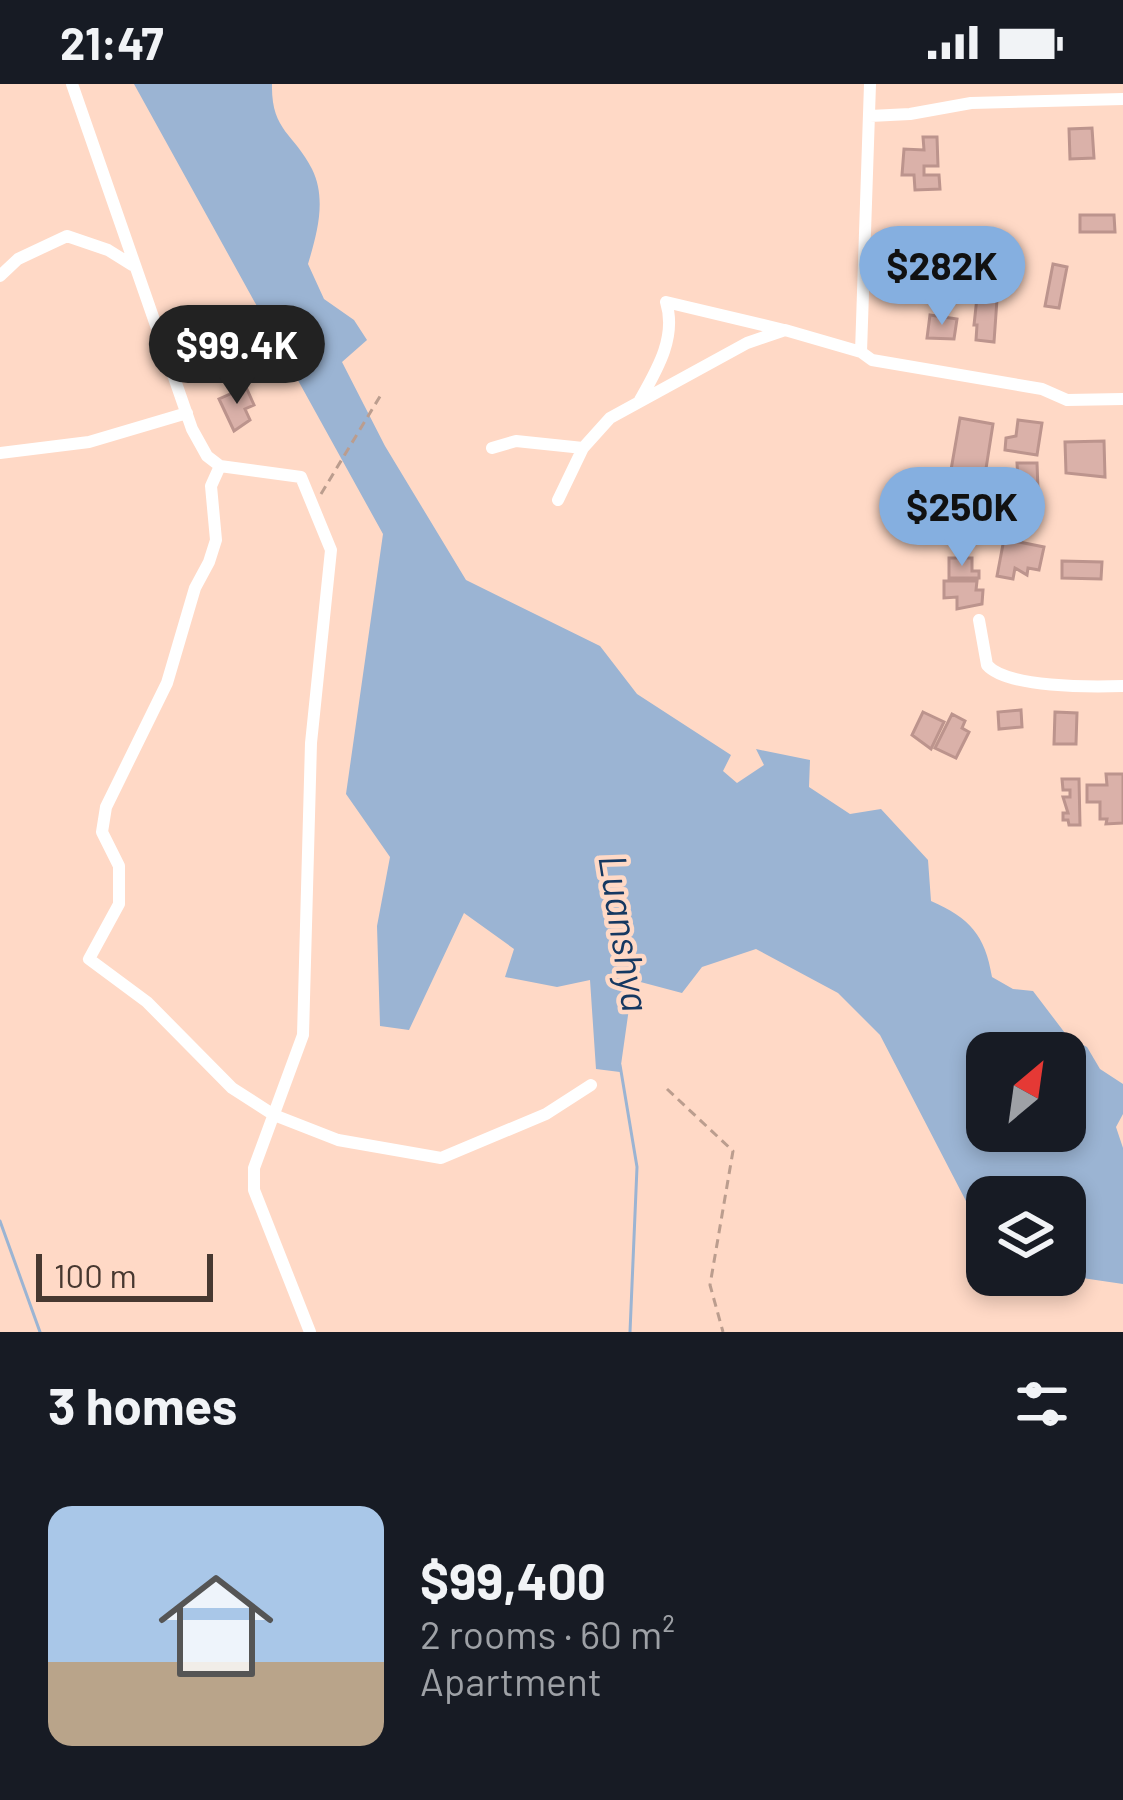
<!DOCTYPE html>
<meta charset="utf-8">
<style>
body{margin:0;font-family:Barlow,sans-serif;background:#242831;color:#f1f3f6;height:100vh;display:flex;flex-direction:column;font-size:45px;white-space:nowrap}
*{box-sizing:border-box;margin:0}
p{font-size:39px;color:#9ea1a6}
.icon{flex:none;width:66px;height:66px;fill:none;stroke:currentColor;stroke-width:2;stroke-linecap:round;stroke-linejoin:round}
.map{position:relative;height:1248px;overflow:hidden}
.sheet{display:flex;flex-direction:column;background:#171b24;flex:1}
.sheet>*{flex:none}
.needle{width:78px;rotate:29deg}
.fabs{position:absolute;left:966px;top:948px;display:grid;gap:24px}
.fabs a{display:grid;place-items:center;width:120px;height:120px;border-radius:24px;background:#171b24;box-shadow:0 6px 18px #0003;font-size:60px}
.scale{position:absolute;left:36px;bottom:30px;width:177px;box-sizing:border-box;padding-left:12px;border:6px solid #473830;border-top:0;font-size:33px;line-height:42px;white-space:nowrap;color:#473830;-webkit-text-stroke:9px #ffd9c6;paint-order:stroke}
.price{position:absolute;translate:-50% -102px;padding:0 27px;border-radius:42px;background:#85afe0;color:#111;font-size:39px;line-height:78px;filter:drop-shadow(0 3px 6px #0008)}
.price::after{content:'';position:absolute;left:50%;top:72px;width:36px;height:27px;margin-left:-18px;background:inherit;clip-path:polygon(0 0,100% 0,50% 100%)}
.price.selected{background:#222;color:#fff}
ul{padding:0;list-style:none}
li{display:flex;align-items:center;gap:36px;height:300px;padding:0 48px}
li span{display:grid;place-items:center;flex:none;width:336px;height:240px;border-radius:24px;color:#555}
li>.icon{margin-inline-start:auto}
span .icon{width:144px;height:144px;fill:#fffc;stroke-width:1}
li b{font-size:51px}
h2{display:flex;justify-content:space-between;align-items:center;height:144px;padding:0 48px;font-size:51px}
.status{display:flex;justify-content:space-between;align-items:center;height:84px;padding:0 60px;background:#171b24;direction:ltr}
.status svg{height:33px;fill:currentColor}
.map>svg:first-child{display:block}
.water{fill:#9bb4d3;fill-rule:evenodd}
.lines{fill:none;stroke-linecap:round;stroke-linejoin:round}
.stream{stroke:#9bb4d3;stroke-width:3}
.building{fill:#dab1a9;stroke:#bc948d;stroke-width:3}
.path{stroke:#bb9d8e;stroke-width:3;stroke-dasharray:9 6;stroke-linecap:butt}
.street{stroke:#fff;stroke-width:12}
.labels{text-anchor:middle;dominant-baseline:central;stroke-width:9;stroke-linejoin:round;paint-order:stroke}
.water-label{font-size:39px;font-style:italic;fill:#153861;stroke:#ffd9c6}
</style>
<div class="status"><b>21:47</b><svg viewBox="0 0 49 12"><path d="M0 12V9h3v3zM5 12V6h3v6zM10 12V3h3v9zM15 12V0h3v12zM26 1h20v11H26zM47 4h2v5h-2z"/></svg></div>
<div class="map">
<svg width="1123" height="1248" viewBox="0 0 1123 1248">
<rect width="100%" height="100%" fill="#ffd9c6"/>
<path class="water" d="M134 0H272C271 47 294 49 312 85 327 115 317 150 308 180L324 215 354 236 367 256 342 278 385 362 466 496 600 562 637 610 731 671 723 687 737 699 764 681 756 665 810 676 809 703 850 730 881 725 928 776 931 817C970 834 985 851 992 893L1013 905 1033 907 1068 953 1087 963 1100 985 1123 1000V1030L1116 1043 1123 1064V1200L1062 1191 1065 1113H987V1142L967 1119 880 951 838 909 756 865 702 883 682 909 633 896 620 988 596 985 590 896 557 903 505 893 514 865 464 829 409 946 380 942 377 842 390 773 346 710 383 450ZM987 969H1065V1047H987Z"/>
<g class="lines">
<path class="stream" d="M620 981 637 1083 630 1248
M0 1137 40 1248"/>
</g>
<path class="building" d="M1092 44 1094 74 1070 75 1069 45Z
M923 53H937L938 82H924V91H939L940 105 915 106 914 91H902L904 65 924 66Z
M1080 131H1114L1115 148H1080Z
M976 175 1010 178 1009 188 999 187 994 258 976 256 977 241H974L980 186H976Z
M1053 180 1067 183 1059 224 1045 222Z
M930 231 957 235 954 255 927 254Z
M246 303 254 321 245 325 250 336 234 347 219 315Z
M960 334 993 340 985 391 951 386Z
M1018 336 1042 339 1037 371 1005 366 1006 354 1016 352Z
M1104 357 1105 393 1066 389 1065 358Z
M1017 379H1037L1038 406H1005V395H1018Z
M1004 455 1044 463 1039 486 1028 484 1027 491 1015 484 1013 495 997 492Z
M949 474H972V487H979V494H949Z
M1062 477 1102 478 1101 495 1062 494Z
M944 497H977L976 506H983L982 520 957 525V513L944 514Z
M1021 626 1022 643 999 645 998 628Z
M923 628 944 638 931 665 912 651Z
M1055 628 1077 629 1076 660H1054Z
M952 630 965 637 962 644 969 648 956 674 935 664Z
M1106 690H1123V739L1106 740 1107 735H1100V718H1087V701H1107Z
M1062 695H1079L1080 741H1069L1068 736H1063V729H1068L1063 713H1070V706H1063Z"/>
<g class="lines">
<path class="path" d="M321 410 382 309
M667 1005 733 1067 710 1201 723 1248"/>
<path class="street" d="M72 0 192 345 207 372 220 382 301 393 331 466 311 659 303 951 254 1084V1106L310 1248
M870 0 861 268 872 276 1042 305 1067 316 1123 315
M870 32 910 30 971 19 1123 15
M0 192 18 175 67 152 108 166 132 181
M640 316C657 286 677 253 666 218L784 246
M492 364 516 357 583 364
M0 369 89 358 187 329
M220 382 211 402 216 456 209 478 195 504 167 599 106 723 102 748 119 782V820L89 875 147 918 232 1004 274 1031 338 1056 441 1074 546 1030 591 1001
M558 416 583 364 610 334 747 259 785 246 861 268
M979 536 987 581C1007 604 1092 603 1123 602"/>
</g>
<g class="labels">
<g class="water-label">
<text transform="translate(626 849) rotate(81)">Luanshya</text>
</g>
</g>
</svg>
<div class="fabs">
<a><svg class="needle" viewBox="-14 -14 28 28"><path d="M0-13l5 13h-10z" fill="#e53935"/><path d="M0 13l5-13h-10z" fill="#9ea1a6"/></svg></a>
<a><svg class="icon" aria-label="layers" viewBox="0 0 24 24"><path d="M12 4l9 5-9 5-9-5zM3 14l9 5 9-5"/></svg></a>
</div>
<div class="scale">100 m</div>
<b class="price" style="left:942px;top:244px">$282K</b>
<b class="price selected" style="left:237px;top:323px">$99.4K</b>
<b class="price" style="left:962px;top:485px">$250K</b>
</div>
<section class="sheet">
<h2>3 homes<svg class="icon" aria-label="filters" viewBox="0 0 24 24"><path d="M4 7h16M4 17h16"/><circle cx="9" cy="7" r="2"/><circle cx="15" cy="17" r="2"/></svg></h2>
<ul>
<li><span style="background:linear-gradient(#a9c7e8 65%,#b9a48a 0)"><svg class="icon" aria-label="home" viewBox="0 0 24 24"><path d="M3 11l9-7 9 7M6 9v11h12V9"/></svg></span><div><b>$99,400</b><p>2 rooms · 60 m²</p><p>Apartment</p></div></li>
</ul>
</section>
